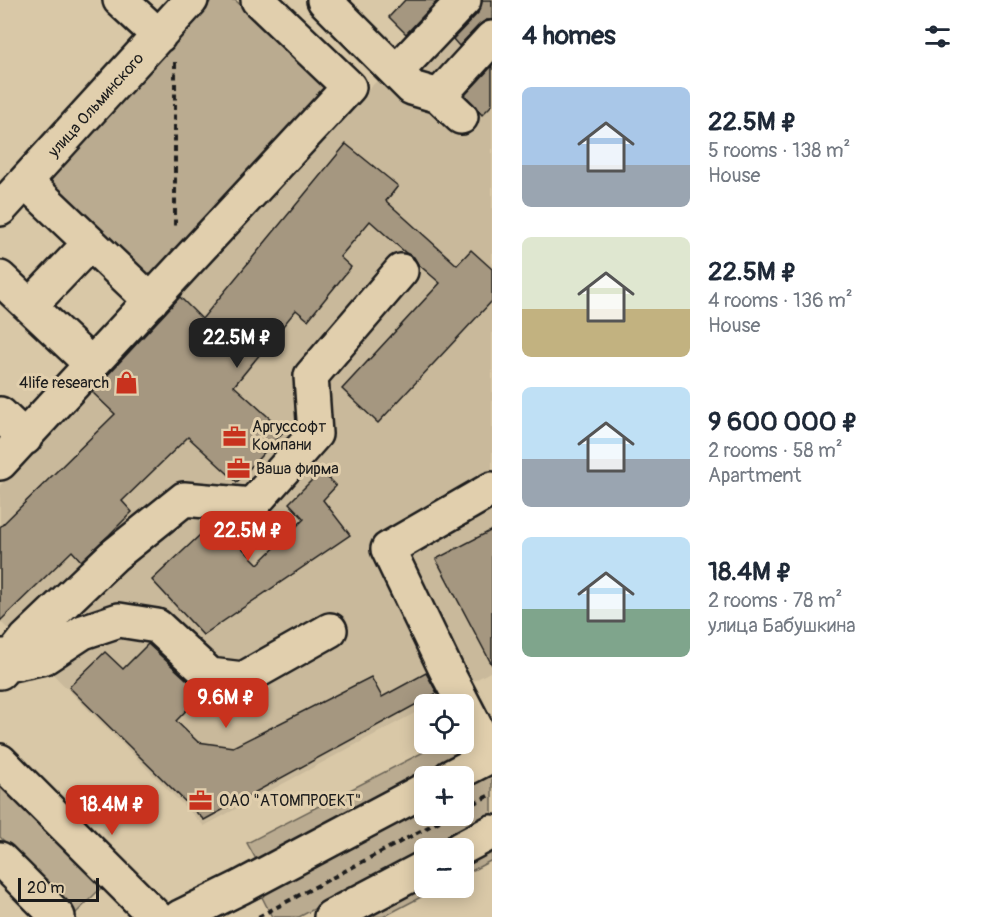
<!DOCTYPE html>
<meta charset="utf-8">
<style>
body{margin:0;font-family:Pangolin,sans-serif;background:#f2f2f3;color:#1f2937;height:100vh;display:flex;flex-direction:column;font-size:22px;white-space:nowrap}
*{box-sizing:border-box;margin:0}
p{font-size:20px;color:#747a83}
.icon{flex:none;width:33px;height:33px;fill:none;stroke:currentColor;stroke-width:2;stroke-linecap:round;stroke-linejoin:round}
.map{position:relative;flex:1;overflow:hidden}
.side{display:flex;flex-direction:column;background:#fff;width:492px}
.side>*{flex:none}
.fabs{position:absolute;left:414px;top:694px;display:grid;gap:12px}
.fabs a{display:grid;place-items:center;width:60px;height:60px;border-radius:9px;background:#fff;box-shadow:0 3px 15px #0003;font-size:30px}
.scale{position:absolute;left:18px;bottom:15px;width:81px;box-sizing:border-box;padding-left:6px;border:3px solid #1c1c1c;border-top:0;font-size:16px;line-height:21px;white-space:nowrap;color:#1c1c1c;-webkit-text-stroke:4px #e1cfad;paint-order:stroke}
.price{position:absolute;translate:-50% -51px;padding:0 14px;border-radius:12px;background:#c8321e;color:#fff;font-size:20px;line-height:39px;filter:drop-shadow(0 2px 3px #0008)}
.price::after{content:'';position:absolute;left:50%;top:36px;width:18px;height:14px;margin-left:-9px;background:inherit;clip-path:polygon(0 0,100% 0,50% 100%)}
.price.active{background:#222;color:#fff}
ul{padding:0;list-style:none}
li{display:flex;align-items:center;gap:18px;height:150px;padding:0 30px}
li span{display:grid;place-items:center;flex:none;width:168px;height:120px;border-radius:9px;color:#555}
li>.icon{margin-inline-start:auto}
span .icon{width:72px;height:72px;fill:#fffc;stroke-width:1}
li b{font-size:26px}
h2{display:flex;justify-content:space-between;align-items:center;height:72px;padding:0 30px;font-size:26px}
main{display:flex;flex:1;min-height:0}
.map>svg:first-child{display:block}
.built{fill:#c9b99b}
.green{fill:#baab90;stroke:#6b6456;stroke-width:1.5}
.building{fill:#a59780;stroke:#1c1c1c;stroke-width:1.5}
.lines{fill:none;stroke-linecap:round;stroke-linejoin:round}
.minor-casing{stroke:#1c1c1c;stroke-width:38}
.path{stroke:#1c1c1c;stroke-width:4;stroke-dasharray:6 4.5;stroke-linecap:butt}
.minor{stroke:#e1cfad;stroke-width:33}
.labels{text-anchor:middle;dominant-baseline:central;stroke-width:6;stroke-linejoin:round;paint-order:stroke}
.street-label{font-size:16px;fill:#1c1c1c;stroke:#e1cfad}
.poi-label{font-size:16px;fill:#1c1c1c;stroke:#e1cfad;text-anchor:start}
</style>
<main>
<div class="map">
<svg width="492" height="917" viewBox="0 0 492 917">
<rect width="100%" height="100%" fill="#d9c8a7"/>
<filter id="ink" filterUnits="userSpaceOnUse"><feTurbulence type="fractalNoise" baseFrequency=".0167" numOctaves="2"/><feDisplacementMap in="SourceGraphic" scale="12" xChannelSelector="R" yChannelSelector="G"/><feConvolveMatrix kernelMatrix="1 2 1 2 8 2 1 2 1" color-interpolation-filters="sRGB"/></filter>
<g filter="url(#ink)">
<path class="built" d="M455 0H492V671L429 705H424V708L204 826 0 621V486L174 291Z"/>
<path class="green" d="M212 0H235L332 89 152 285 42 184Z
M464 736 471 749 257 861 247 843 439 744H464Z
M492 773V816L428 849H424V851L299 917H272L261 895 424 808V816H464V788Z
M0 782 103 886 76 913 0 837Z
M492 850V860L464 875V865Z
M424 885V888H438L383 917H363Z"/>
<path class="building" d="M405 0H438L406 34 389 17Z
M482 0H492V20H486L479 25 459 46 453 39 478 13Z
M492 66V105L482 115 465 95Z
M346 144 398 186 386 201 457 265 471 250 492 269V301L378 423 342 389 440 283 418 264 414 257 406 253 370 221 340 257 351 267 308 320 296 310 234 386 284 431 237 482 188 437 122 501 132 512 109 535 81 561 72 551 0 621V527L115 414 92 392 180 297 202 319Z
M321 471 336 486 323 500 350 535 203 635 152 580 215 521 258 564 304 519 289 503Z
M492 530V665L436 559Z
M148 644 197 689 204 692 176 721 198 742 233 747 371 677 382 697 426 673 437 693 204 820 69 687 105 652 123 669Z"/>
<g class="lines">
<defs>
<path id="minor" d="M120 0 159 36
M324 0 412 88 439 96 461 117
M396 72 464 0
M439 96 492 38
M26 182 151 301
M0 209 191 0
M0 278 92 365
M30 306 90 243
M0 414 25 438
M0 463 349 87 258 0
M3 656 7 665 45 657 83 632 119 620 157 626 210 675 243 679 330 630
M0 672 26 639 113 556 184 499 252 505 315 434 311 376 401 271
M490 755 450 678 388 549 492 489
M0 761 156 917
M450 777 492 755
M460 849 492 832
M0 859 58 917
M180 917 241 887 424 790
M331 917 424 868"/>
</defs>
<use href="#minor" class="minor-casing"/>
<path class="path" d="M175 62V229
M464 808 492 794
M258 917 449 816"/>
<use href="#minor" class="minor"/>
</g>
</g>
<defs>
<symbol id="shop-bare" viewBox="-9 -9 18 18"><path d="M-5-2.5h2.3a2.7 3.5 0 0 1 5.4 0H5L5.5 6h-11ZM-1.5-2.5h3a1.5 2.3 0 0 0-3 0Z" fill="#c8321e" stroke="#e1cfad" stroke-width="2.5" paint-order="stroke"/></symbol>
<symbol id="office-bare" viewBox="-9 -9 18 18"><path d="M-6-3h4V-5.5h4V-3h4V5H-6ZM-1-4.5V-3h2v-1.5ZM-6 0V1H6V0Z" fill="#c8321e" stroke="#e1cfad" stroke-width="2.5" paint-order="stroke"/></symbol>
</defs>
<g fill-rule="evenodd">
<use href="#shop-bare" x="110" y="366" width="33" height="33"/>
<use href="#office-bare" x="218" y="420" width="33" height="33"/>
<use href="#office-bare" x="222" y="452" width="33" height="33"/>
<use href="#office-bare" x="184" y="784" width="33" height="33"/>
</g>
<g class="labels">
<g class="street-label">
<text transform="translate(96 105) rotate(-48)">улица Ольминского</text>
</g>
<g class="poi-label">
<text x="109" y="383" text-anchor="end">4life research</text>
<text x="252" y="427">Аргуссофт<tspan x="252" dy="18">Компани</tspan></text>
<text x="256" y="469">Ваша фирма</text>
<text x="219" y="801">ОАО "АТОМПРОЕКТ"</text>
</g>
</g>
</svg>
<div class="fabs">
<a><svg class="icon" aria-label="locate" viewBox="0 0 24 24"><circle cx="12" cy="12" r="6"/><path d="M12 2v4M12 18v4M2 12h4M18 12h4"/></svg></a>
<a>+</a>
<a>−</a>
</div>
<div class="scale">20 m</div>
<b class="price active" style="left:237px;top:369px">22.5M ₽</b>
<b class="price" style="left:248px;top:562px">22.5M ₽</b>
<b class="price" style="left:226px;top:729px">9.6M ₽</b>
<b class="price" style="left:112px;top:836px">18.4M ₽</b>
</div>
<section class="side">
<h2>4 homes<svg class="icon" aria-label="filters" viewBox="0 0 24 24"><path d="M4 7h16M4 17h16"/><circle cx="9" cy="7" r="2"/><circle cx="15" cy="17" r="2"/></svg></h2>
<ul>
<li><span style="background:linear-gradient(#a9c7e8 65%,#9aa5b1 0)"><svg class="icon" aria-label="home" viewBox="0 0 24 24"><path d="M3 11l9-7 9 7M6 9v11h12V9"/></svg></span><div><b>22.5M ₽</b><p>5 rooms · 138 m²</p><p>House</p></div></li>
<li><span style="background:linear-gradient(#dfe7d0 60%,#c2b280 0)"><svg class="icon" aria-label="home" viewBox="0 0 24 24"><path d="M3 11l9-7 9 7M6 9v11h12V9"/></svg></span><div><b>22.5M ₽</b><p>4 rooms · 136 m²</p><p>House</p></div></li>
<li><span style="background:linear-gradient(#bfe0f5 60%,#9aa5b1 0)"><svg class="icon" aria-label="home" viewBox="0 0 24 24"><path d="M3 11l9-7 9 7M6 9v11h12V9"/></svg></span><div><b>9 600 000 ₽</b><p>2 rooms · 58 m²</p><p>Apartment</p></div></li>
<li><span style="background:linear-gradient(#bfe0f5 60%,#7fa58c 0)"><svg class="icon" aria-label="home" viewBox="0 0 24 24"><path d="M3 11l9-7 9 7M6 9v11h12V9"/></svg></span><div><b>18.4M ₽</b><p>2 rooms · 78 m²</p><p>улица Бабушкина</p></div></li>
</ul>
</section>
</main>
